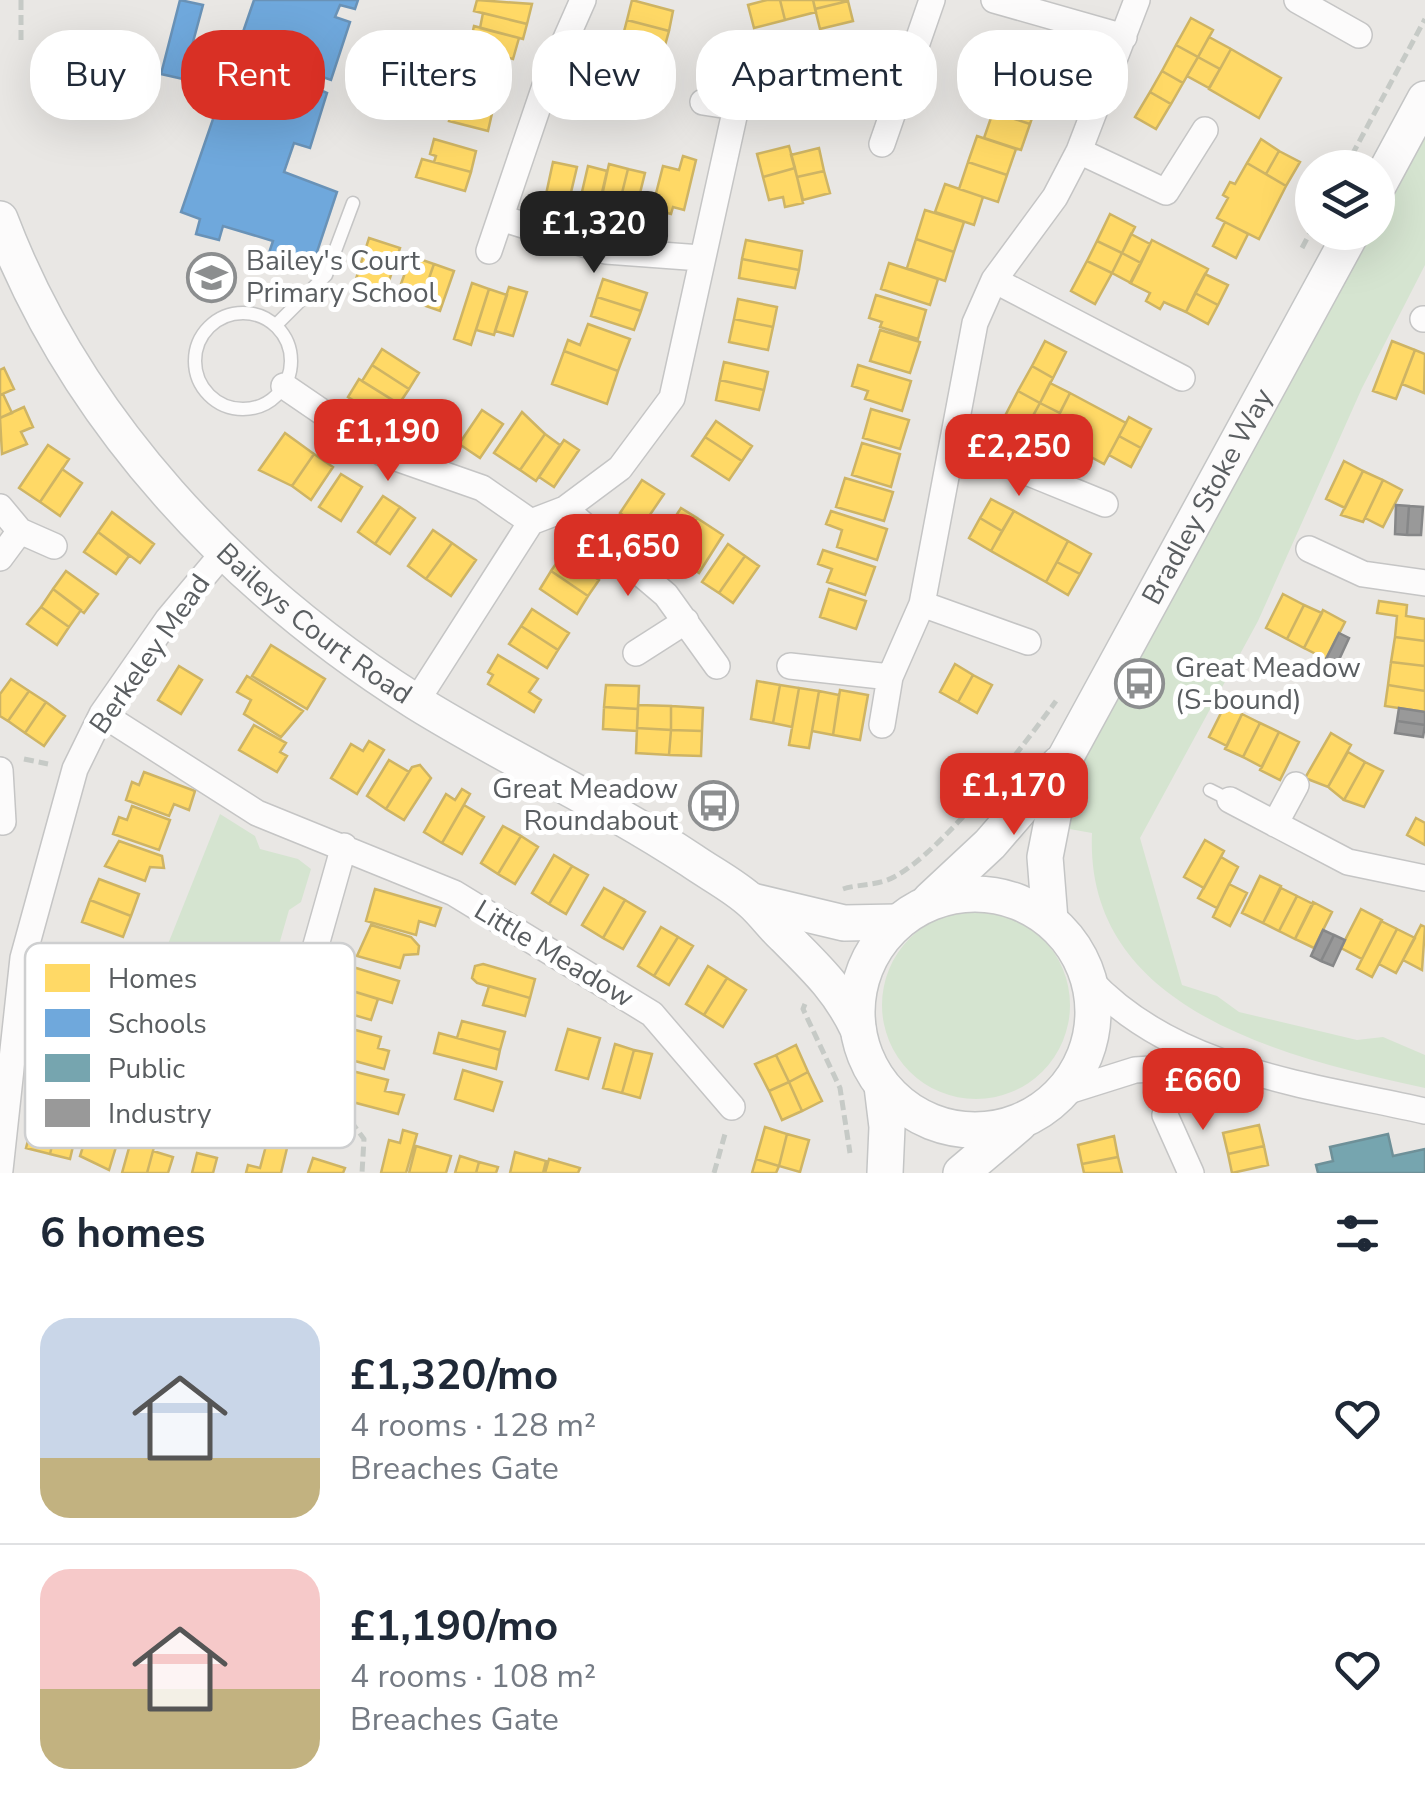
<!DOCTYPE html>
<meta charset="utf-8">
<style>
body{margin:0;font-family:"Nunito Sans",sans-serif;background:#f2f2f3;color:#1f2937;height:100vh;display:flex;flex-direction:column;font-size:38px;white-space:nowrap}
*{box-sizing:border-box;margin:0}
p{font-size:32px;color:#747a83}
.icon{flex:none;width:55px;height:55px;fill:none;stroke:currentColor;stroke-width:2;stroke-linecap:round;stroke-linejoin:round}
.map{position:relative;height:1173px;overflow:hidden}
.side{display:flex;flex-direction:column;background:#fff;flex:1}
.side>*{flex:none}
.banner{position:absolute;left:30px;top:30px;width:1365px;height:90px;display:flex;gap:20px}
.tools{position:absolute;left:1295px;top:150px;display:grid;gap:20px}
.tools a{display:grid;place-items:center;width:100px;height:100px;border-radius:50%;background:#fff;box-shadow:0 10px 40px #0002;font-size:50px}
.price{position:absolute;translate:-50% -85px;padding:0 22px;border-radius:20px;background:#d93025;color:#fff;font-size:32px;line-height:65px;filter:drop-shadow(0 2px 5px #0008)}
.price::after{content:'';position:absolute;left:50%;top:60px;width:30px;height:22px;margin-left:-15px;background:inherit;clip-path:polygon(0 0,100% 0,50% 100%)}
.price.selected{background:#222;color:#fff}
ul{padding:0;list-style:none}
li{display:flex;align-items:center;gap:30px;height:250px;padding:0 40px}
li+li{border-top:2px solid #e0e1e3}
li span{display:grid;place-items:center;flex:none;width:280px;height:200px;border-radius:30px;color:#555}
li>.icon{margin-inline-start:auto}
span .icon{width:120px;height:120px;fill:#fffc;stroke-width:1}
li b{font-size:42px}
h2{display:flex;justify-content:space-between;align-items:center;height:120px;padding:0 40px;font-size:42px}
.chip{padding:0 35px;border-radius:40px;background:#fff;box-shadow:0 10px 40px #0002;font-size:35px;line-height:90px}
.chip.selected{background:#d93025;color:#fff}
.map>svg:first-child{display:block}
.green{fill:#d5e4d0}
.homes{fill:#ffd966;stroke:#ceb464;stroke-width:2.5}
.schools{fill:#6fa8dc;stroke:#6992b7;stroke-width:2.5}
.public{fill:#76a5af;stroke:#6e9098;stroke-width:2.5}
.industry{fill:#999;stroke:#868788;stroke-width:2.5}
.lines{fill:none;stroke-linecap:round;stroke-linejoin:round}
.lane-casing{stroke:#c5c5c5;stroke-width:15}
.street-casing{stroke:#c5c5c5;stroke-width:28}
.secondary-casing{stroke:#c4c5c5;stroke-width:38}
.path{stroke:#c6cac6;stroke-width:5;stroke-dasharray:10 5;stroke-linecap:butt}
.lane{stroke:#fcfbfb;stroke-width:12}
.street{stroke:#fcfbfb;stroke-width:25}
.secondary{stroke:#fcfbfb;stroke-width:35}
.labels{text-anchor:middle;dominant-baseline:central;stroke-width:10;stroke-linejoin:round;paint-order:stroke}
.poi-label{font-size:28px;fill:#5a5e61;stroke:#fff;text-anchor:start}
.street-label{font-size:28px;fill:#5a5e61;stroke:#fff}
.key{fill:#fff;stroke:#cecfd0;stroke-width:2.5}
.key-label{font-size:28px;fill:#5a5e61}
</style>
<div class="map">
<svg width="1425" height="1173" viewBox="0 0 1425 1173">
<rect width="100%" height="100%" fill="#e9e7e4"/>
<path class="green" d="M1425 128V265L1362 388 1258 621 1140 838 1182 985 1217 996 1239 1012 1357 1040 1383 1037 1425 1055V1088C1289 1058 1084 1012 1092 833L1058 827 1062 802 1369 233 1378 232V216Z
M220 814 255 836 260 849 298 859 311 869 301 902 289 910 272 969 278 992 162 959Z
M882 1005a94 94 0 1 1 188 0a94 94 0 1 1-188 0Z"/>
<path class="homes" d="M477 0 532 4 527 24 474 11Z
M632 0 673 11 669 31 627 20Z
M767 0H780L785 20 754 28 748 5Z
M780 0H813L816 12 785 20Z
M813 0H848V1L815 9Z
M848 1 853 21 820 29 815 9Z
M483 13 527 24 523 39 480 28Z
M1191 18 1213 30 1198 57 1176 45Z
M627 20 669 31 664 49 622 39Z
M474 26 519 38 513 59 469 48Z
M1209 37 1231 49 1220 69 1198 57Z
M1176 45 1198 57 1183 83 1162 71Z
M1231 49 1281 78 1259 118 1209 89Z
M600 54 644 65 640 84 596 74Z
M1198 57 1220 69 1209 88 1187 76Z
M1010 62 1047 74 1038 101 1001 89Z
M1162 71 1183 83 1171 104 1150 92Z
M596 74 640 84 635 103 591 93Z
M455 78 498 89 493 109 455 99Z
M1001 89 1038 101 1030 124 993 112Z
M1150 92 1171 104 1156 129 1135 117Z
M455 99 493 109 488 131 449 121Z
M993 112 1030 124 1021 150 984 138Z
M977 136 1016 149 1007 175 968 162Z
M434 139 476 151 471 172 434 162 436 156 430 154Z
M1261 139 1279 151 1266 174 1247 163Z
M789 146 795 168 763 177 757 154Z
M819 148 824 171 797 177 791 155Z
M1279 151 1300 162 1286 186 1266 174Z
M683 156 696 160 684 210 673 207 671 214 652 209 663 166 679 170Z
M422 159 471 172 465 191 416 177Z
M553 162 577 167 568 205 545 199Z
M968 162 1007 175 998 202 959 189Z
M1247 163 1286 186 1259 239 1217 218 1228 198 1223 195 1230 182 1235 184Z
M609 164 628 169 617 213 599 209Z
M588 166 607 171 597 214 578 209Z
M795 168 803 203 785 207 783 197 769 200 763 177Z
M628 169 645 173 634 217 617 213Z
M824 171 830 193 803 200 797 177Z
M945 184 983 197 974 225 935 212Z
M925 210 964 222 954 252 916 239Z
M1110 214 1135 227 1122 253 1097 241Z
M1225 222 1248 234 1236 258 1213 246Z
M1131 234 1150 244 1141 263 1122 253Z
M369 238 400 248 383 299 366 294 369 283 356 279Z
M916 239 954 252 945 281 907 268Z
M746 240 802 251 799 270 742 259Z
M1152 240 1208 269 1186 312 1164 302 1160 309 1146 301 1150 293 1130 283Z
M1097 241 1122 253 1112 273 1087 261Z
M1122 253 1141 263 1131 283 1112 273Z
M411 256 434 264 420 304 397 295Z
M742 259 799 270 795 288 739 278Z
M1087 261 1112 273 1095 304 1071 291Z
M889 263 938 279 930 305 881 289Z
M434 264 454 271 440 311 420 304Z
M1205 274 1228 285 1218 305 1195 293Z
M603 279 647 293 641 311 597 297Z
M472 283 489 289 471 345 454 339Z
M509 287 527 292 513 336 495 331Z
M489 289 507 295 494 335 476 330Z
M1195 293 1218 305 1208 324 1186 312Z
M876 295 926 310 918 339 880 327 882 322 869 318Z
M597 297 641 311 634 330 591 316Z
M738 299 777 307 773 327 734 319Z
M734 319 773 327 768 350 729 342Z
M588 324 630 339 618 371 564 351 568 340 580 345Z
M880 330 920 342 910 373 870 361Z
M1045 341 1066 352 1053 378 1032 366Z
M1392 341 1415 350 1396 399 1373 391Z
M382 349 419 373 409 389 372 365Z
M1415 350 1425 354 1424 393 1402 384Z
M564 351 618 371 607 404 552 384Z
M724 362 768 372 764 390 720 380Z
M372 365 409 389 399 404 362 381Z
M858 365 911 381 902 411 865 399 868 391 852 386Z
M1032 366 1053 378 1040 403 1018 391Z
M4 368 14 389 0 395V370Z
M359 379 404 407 393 425 348 397Z
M720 380 764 390 759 410 716 400Z
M1050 383 1070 393 1060 413 1040 403Z
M1018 391 1040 403 1028 425 1006 414Z
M1070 393 1126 423 1104 464 1049 434Z
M3 394 12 413 0 418V395Z
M1040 403 1060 413 1049 434 1029 423Z
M24 407 33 427 21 432 27 444 2 454 0 418Z
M871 409 909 420 900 449 863 438Z
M482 410 503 424 480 458 459 444Z
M522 412 545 434 520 470 494 453Z
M1006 414 1028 425 1014 452 992 440Z
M1129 417 1151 429 1141 448 1119 436Z
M716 421 752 446 742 461 705 437Z
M285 433 314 454 292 486 259 470Z
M545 434 560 445 536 481 520 470Z
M1119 436 1141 448 1131 467 1109 455Z
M705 437 742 461 729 480 692 456Z
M564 440 579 450 554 487 539 477Z
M862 443 900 454 891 487 852 475Z
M48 445 69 459 40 502 19 488Z
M314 454 333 467 311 500 292 486Z
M1344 461 1363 471 1345 508 1326 499Z
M62 469 82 483 60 516 40 502Z
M1363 471 1383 480 1363 522 1341 515Z
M341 474 362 487 341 521 319 507Z
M845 478 893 492 884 521 836 507Z
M642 480 664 494 641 528 620 513Z
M1383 480 1402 490 1383 527 1365 518Z
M383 496 400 507 375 544 358 532Z
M991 499 1014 511 1002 531 980 518Z
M400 507 415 518 390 554 375 544Z
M681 508 697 518 673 556 656 546Z
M831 511 887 529 877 560 837 547 842 530 826 524Z
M1014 511 1068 541 1046 582 991 551Z
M112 512 154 544 140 563 98 532Z
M697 518 723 535 699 573 673 556Z
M980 518 1002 531 991 551 969 538Z
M433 530 452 543 426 579 408 566Z
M98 532 129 556 116 574 84 552Z
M1068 541 1091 554 1080 574 1057 562Z
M452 543 476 560 451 596 426 579Z
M728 544 745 556 719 593 702 582Z
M823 550 875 567 865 595 827 582 832 569 818 564Z
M562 555 599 580 588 596 551 571Z
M745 556 759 566 733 603 719 593Z
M1057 562 1080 574 1068 595 1046 582Z
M66 571 98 594 84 613 53 589Z
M551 571 588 596 577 614 540 589Z
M53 589 81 610 69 627 41 607Z
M829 589 866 601 856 629 820 617Z
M1283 594 1304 605 1287 639 1266 628Z
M1379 601 1407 605 1406 616 1425 619V641L1395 637 1397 616 1377 613Z
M1304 605 1322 613 1304 648 1287 639Z
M41 607 69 627 57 645 27 624Z
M532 609 569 633 558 650 521 626Z
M1323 610 1345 622 1326 659 1304 648Z
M521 626 558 650 547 668 509 644Z
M1395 637 1425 641V666L1391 662Z
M271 645 325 679 307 709 252 676Z
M498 655 538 679 529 692 541 700 534 712 488 684 493 675 488 672Z
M1391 662 1425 666V691L1388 685Z
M955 664 973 675 958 702 940 692Z
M179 666 202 680 181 714 158 700Z
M973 675 992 685 977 713 958 702Z
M247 676 303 711 281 737 244 714 251 700 237 692Z
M11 679 29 691 8 721 0 716V694Z
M757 681 780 685 773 723 751 719Z
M606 685 639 686 638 709 604 707Z
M780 685 799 688 792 727 773 723Z
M1388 685 1425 691V712L1385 706Z
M799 688 819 691 809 748 789 745Z
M840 690 868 695 860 740 833 735Z
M29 691 46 702 25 733 8 721Z
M819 691 839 695 833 735 812 731Z
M46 702 65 716 44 746 25 733Z
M638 705 671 706V730L637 728Z
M1225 705 1242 714 1227 746 1209 737Z
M671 706 703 708 702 731 671 730Z
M604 707 638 709 637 731 603 729Z
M1242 714 1260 723 1243 757 1225 749Z
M1260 723 1279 732 1262 767 1243 757Z
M254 725 286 743 280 752 287 756 277 772 239 750Z
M637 728 671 730 669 755 636 753Z
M671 730 702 731 701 756 669 755Z
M1279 732 1299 742 1280 780 1260 770Z
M1331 733 1351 745 1328 787 1305 778Z
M369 741 384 750 357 794 331 778 351 744 363 751Z
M1348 752 1365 762 1344 800 1328 787Z
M389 760 409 772 386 809 367 796Z
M1365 762 1383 771 1364 807 1344 800Z
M420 765 431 778 404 820 386 809 412 767Z
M144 772 195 791 189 810 174 804 169 816 126 800 132 782 139 785Z
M462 789 470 794 442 843 424 832 446 794 455 800Z
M464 805 484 817 462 854 442 843Z
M132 806 170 820 159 850 113 834 119 817 127 820Z
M1416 818 1425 823V845L1407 835Z
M503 826 521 836 498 874 481 863Z
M521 836 538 847 515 884 498 874Z
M1205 840 1224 851 1204 888 1184 877Z
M119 841 162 856 164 868 150 867 145 881 105 866Z
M554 855 572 866 549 904 532 893Z
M1221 857 1238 867 1217 908 1198 898Z
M572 866 588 875 566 914 549 904Z
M1260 876 1281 886 1263 923 1242 913Z
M99 879 139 894 131 916 90 900Z
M1229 884 1247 893 1230 926 1213 917Z
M604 888 625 900 603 938 582 925Z
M1281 888 1297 896 1279 931 1263 923Z
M375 889 441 908 435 926 419 921 416 935 366 921Z
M1297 896 1313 904 1295 939 1279 931Z
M90 900 131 916 123 937 82 922Z
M625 900 645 912 623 949 603 938Z
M1313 902 1332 912 1314 948 1295 939Z
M1361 909 1382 920 1362 959 1341 948Z
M1381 921 1397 929 1372 977 1357 969Z
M371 925 411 937 419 946 418 954 404 955 400 968 357 956Z
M1421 925 1425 927 1422 970 1403 960Z
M661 927 678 937 654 976 638 966Z
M1397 929 1415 938 1396 973 1379 964Z
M678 937 693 946 669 985 654 976Z
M343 964 399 981 392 1003 336 986Z
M483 964 535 979 530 998 477 983 472 978 475 966Z
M708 966 727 978 704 1015 686 1004Z
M727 978 746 990 723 1027 704 1015Z
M336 986 378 999 371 1020 330 1008Z
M489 986 530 998 525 1016 483 1005Z
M462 1021 505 1032 500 1050 457 1038Z
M337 1025 381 1037 378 1048 389 1051 384 1069 333 1055Z
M568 1029 600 1038 588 1079 556 1070Z
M439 1033 500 1050 496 1069 434 1053Z
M615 1044 634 1050 622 1093 603 1088Z
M796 1045 808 1072 789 1082 776 1055Z
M634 1050 652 1054 640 1098 622 1093Z
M776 1055 789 1082 769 1091 755 1064Z
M344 1069 388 1080 385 1091 404 1095 398 1114 341 1099 344 1088 339 1087Z
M463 1070 502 1082 493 1111 455 1099Z
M808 1072 822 1101 802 1111 789 1082Z
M789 1082 802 1111 782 1120 769 1091Z
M37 1106 60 1112 50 1154 26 1148Z
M60 1112 80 1117 70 1159 50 1154Z
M92 1118 122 1127 109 1170 80 1156Z
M1259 1125 1264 1146 1228 1154 1223 1133Z
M765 1127 787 1134 779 1166 756 1159Z
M134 1130 157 1136 147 1173H122Z
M403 1130 417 1134 406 1173H381L389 1140 400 1143Z
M787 1134 809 1140 800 1172 779 1166Z
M1114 1136 1118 1157 1082 1164 1078 1145Z
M267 1142 287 1148 281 1173H246L248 1165 260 1168Z
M416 1146 451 1156 446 1173H409Z
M1264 1146 1268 1165 1232 1173 1228 1154Z
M153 1151 173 1157 168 1173H147Z
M515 1152 546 1161 543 1173H510Z
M197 1153 217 1158 213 1173H192Z
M460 1156 479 1162 476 1173H455Z
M1118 1157 1122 1173H1084L1082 1164Z
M313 1158 345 1168 343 1173H308Z
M549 1159 580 1168 578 1173H545Z
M756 1159 779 1166 776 1173H752Z
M479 1162 498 1167 496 1173H476Z"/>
<path class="schools" d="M180 0 203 5 183 79 161 74Z
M254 0H358L355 9 340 5 335 17 350 22 331 80 314 74 311 86 327 93 310 148 294 143 284 172 337 192 310 273 267 259 273 241 223 226 219 240 196 234 200 219 181 212Z"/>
<path class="public" d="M1388 1134 1393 1156 1425 1149V1173H1318L1316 1165 1333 1161 1330 1147Z"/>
<path class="industry" d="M1396 505 1409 506 1407 535 1395 534Z
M1409 506 1423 507 1421 535H1407Z
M1339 633 1349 638 1337 664 1326 659Z
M1399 708 1425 712V725L1397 721Z
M1397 721 1425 725 1423 737 1395 733Z
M1323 930 1334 935 1321 961 1311 956Z
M1334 935 1345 940 1333 966 1321 961Z"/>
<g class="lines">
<defs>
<path id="lane" d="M195 361a48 48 0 1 1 96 0a48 48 0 1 1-96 0Z
M276 325 326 275 353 203
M1210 790 1230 800"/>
<path id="street" d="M994 0 1124 37
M1297 0 1359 35
M703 102 735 107
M882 144 932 0
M1079 151 1166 192 1205 130
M501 218 606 251 701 258
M489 251 545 86 583 0
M994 280 1182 378
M1423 319H1425
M284 386 382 453 482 488 531 522
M953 442 1105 504
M0 507 20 531 54 546
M565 509 666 595 717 666
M1309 549 1363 574 1425 583
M0 558 20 531
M922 604 1028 642
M636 653 686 621
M790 666 890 677
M416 702 531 522 565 509 620 468 672 398 746 62
M102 714 257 813 454 893 652 1014 732 1107
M882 725 890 677 922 604 975 323 994 280 1055 197 1079 151 1137 0
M0 770 3 822
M1230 800 1348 862 1425 878
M1275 824 1296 785
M1089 979C1174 1071 1310 1085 1425 1111
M279 1076 344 846
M1062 1093 1135 1070 1217 1065
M1165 1115 1191 1173
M0 1170 23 958 75 769 102 714 168 619 224 552"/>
<g id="secondary">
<path d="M1378 186 1425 99"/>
<path id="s1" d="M0 219C77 422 234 587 416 702 506 758 603 802 691 860 711 874 735 886 753 903 764 913 773 926 784 936 815 967 839 989 858 1029"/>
<circle cx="975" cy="1012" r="118"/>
<path d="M930 900 990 844 1059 764"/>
<path d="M752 901 844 923 898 922"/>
<path id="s2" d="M1050 920 1045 857 1064 760 1352 232"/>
<path d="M882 1086 887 1127 885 1173"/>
<path d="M961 1173 1019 1124"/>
</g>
</defs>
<use href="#lane" class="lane-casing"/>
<use href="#street" class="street-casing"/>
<use href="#secondary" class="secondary-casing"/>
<path class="path" d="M21 0V41
M1345 168 1425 19
M1302 248 1312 229
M24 759 48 764
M843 889C858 884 877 886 894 877 943 851 1022 748 1056 701
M805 1004 803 1009 840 1088 850 1153
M305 1086 333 1097 364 1139 362 1173
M714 1173 725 1134"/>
<use href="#lane" class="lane"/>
<use href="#street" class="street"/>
<use href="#secondary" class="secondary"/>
</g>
<defs>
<symbol id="school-ring" viewBox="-11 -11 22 22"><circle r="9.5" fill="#fff" stroke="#8c8e8f" stroke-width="1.5"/><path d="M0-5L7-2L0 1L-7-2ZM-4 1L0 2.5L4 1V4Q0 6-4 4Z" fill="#8c8e8f"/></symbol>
<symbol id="bus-ring" viewBox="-11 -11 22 22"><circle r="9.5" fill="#fff" stroke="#8c8e8f" stroke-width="1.5"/><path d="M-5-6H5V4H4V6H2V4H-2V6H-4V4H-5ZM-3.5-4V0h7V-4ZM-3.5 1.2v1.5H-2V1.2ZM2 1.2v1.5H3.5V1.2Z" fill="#8c8e8f"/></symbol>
</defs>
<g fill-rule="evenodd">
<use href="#school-ring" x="184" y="250" width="55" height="55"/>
<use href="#bus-ring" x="1112" y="656" width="55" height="55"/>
<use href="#bus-ring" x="686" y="778" width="55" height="55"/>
</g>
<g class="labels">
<g class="poi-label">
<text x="246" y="261">Bailey's Court<tspan x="246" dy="32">Primary School</tspan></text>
<text x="1175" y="668">Great Meadow<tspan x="1175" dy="32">(S-bound)</tspan></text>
<text x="678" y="789" text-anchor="end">Great Meadow<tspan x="678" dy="32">Roundabout</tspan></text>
</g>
<g class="street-label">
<text stroke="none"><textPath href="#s2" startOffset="462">Bradley Stoke Way</textPath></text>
<text stroke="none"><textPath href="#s1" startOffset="520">Baileys Court Road</textPath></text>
<text transform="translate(150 654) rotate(-55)">Berkeley Mead</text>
<text transform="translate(554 954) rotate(31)">Little Meadow</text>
</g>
</g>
<rect x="25" y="943" width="330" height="205" rx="15" class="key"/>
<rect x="45" y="964" width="45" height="28" fill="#ffd966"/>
<rect x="45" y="1009" width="45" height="28" fill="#6fa8dc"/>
<rect x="45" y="1054" width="45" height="28" fill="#76a5af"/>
<rect x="45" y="1099" width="45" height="28" fill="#999"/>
<g class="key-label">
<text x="108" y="988">Homes</text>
<text x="108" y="1033">Schools</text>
<text x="108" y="1078">Public</text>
<text x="108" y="1123">Industry</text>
</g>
</svg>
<div class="tools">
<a><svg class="icon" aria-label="layers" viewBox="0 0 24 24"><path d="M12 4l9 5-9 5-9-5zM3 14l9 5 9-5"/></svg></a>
</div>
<b class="price selected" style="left:594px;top:276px">£1,320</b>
<b class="price" style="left:388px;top:484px">£1,190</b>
<b class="price" style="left:1019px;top:499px">£2,250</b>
<b class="price" style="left:628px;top:599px">£1,650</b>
<b class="price" style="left:1014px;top:838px">£1,170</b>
<b class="price" style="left:1203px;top:1133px">£660</b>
<div class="banner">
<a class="chip">Buy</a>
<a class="chip selected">Rent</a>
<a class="chip">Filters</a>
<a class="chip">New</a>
<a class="chip">Apartment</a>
<a class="chip">House</a>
</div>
</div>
<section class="side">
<h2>6 homes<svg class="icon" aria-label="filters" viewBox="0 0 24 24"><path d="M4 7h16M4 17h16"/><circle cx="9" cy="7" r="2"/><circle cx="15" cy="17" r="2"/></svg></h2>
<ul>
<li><span style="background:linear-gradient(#c9d6e8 70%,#c2b280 0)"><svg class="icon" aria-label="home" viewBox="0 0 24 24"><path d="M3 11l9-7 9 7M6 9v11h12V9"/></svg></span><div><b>£1,320/mo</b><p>4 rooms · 128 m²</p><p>Breaches Gate</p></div><svg class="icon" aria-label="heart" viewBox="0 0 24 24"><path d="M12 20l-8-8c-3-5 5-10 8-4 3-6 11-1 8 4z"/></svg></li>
<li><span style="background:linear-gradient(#f6c9c9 60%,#c2b280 0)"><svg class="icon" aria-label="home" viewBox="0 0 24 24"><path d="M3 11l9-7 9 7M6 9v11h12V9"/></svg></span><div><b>£1,190/mo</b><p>4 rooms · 108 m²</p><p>Breaches Gate</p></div><svg class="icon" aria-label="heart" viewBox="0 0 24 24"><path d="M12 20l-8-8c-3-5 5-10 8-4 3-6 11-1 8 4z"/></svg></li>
</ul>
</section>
